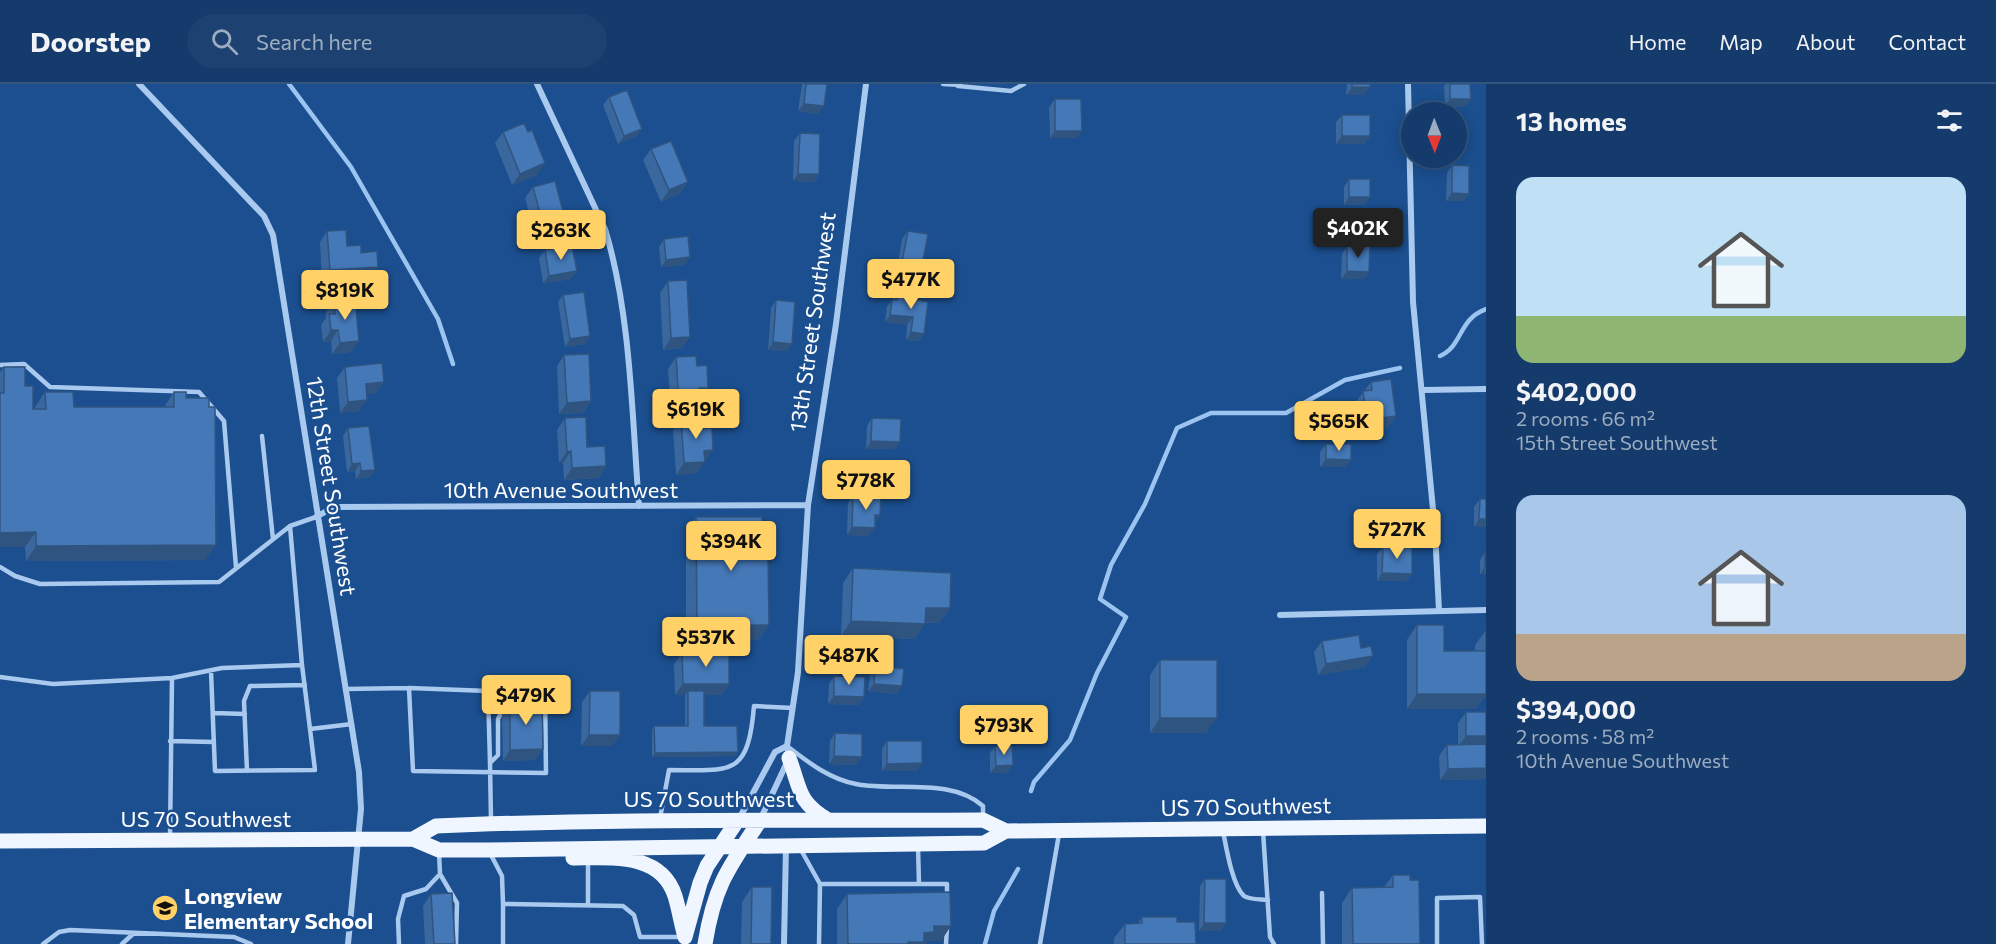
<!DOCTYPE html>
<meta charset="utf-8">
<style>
body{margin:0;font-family:Commissioner,sans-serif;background:#1d4271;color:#f1f3f6;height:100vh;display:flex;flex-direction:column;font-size:22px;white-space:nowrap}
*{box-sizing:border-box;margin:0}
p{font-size:20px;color:#9dadc1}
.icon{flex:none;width:33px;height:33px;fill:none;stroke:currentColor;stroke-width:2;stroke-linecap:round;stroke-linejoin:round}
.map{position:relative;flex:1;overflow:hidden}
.panel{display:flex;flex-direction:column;background:#143b6b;width:510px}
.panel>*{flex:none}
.needle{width:39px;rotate:179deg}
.controls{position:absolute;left:1401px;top:18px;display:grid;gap:12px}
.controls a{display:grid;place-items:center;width:66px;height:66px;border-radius:50%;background:#143b6b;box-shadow:0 3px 15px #0003,0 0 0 2px #33557e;font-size:30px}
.price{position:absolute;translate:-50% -51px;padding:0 14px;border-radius:6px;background:#ffd166;color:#111;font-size:20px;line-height:39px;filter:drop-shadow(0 2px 3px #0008)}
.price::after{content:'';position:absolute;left:50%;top:36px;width:18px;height:14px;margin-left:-9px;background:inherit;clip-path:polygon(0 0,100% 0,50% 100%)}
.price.on{background:#222;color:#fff}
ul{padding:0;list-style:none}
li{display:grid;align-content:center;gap:12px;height:318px;padding:0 30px}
li span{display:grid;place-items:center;height:186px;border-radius:18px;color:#555}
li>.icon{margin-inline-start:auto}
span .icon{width:108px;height:108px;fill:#fffc;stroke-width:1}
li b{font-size:26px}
h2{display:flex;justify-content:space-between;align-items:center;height:72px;padding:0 30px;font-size:26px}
header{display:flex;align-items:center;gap:36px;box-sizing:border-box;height:84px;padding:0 30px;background:#143b6b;border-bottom:2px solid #33557e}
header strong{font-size:28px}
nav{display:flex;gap:33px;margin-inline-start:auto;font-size:21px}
.search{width:420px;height:54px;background:#1d4271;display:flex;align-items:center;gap:15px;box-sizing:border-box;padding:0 21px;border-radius:33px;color:#9dadc1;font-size:22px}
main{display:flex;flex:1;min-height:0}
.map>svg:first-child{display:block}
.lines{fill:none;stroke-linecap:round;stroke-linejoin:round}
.stream{stroke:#9cc4f0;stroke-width:4.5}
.lane{stroke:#a9c9ee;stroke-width:4.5}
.street{stroke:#a9c9ee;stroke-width:6}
.primary{stroke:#f0f6ff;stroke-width:15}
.wall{fill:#3a679d}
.shaded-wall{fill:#305480}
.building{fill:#4478b7;stroke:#305480;stroke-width:1.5}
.labels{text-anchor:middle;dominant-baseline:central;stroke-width:5;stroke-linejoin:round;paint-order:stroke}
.street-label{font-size:22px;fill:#fff;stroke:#1b4f8f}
.poi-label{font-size:22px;font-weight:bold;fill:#fff;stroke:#1b4f8f;text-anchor:start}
</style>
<header>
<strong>Doorstep</strong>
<div class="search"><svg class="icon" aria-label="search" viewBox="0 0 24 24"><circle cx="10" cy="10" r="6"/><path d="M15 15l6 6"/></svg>Search here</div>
<nav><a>Home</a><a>Map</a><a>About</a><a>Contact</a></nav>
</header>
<main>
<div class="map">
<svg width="1486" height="860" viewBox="0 0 1486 860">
<rect width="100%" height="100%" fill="#1b4f8f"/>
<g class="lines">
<path class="stream" d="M289 0 351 83 438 235 453 280
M1440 272C1463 262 1458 235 1486 225
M1031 707 1034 698 1070 656 1097 589 1126 533 1100 515 1111 481 1145 420 1177 344 1211 329H1286L1345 296 1400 284
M985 860 994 827 1018 785"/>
<path class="lane" d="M943 0 961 1
M958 2 1011 7 1024 0
M0 281 24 280 50 303 199 308 224 337 236 483
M262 352 273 455
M290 442 316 433
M0 483 15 492 40 500 219 498 290 442 302 581
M211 587 215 687 315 686 310 645
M0 593 53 600 172 594 170 754
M172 594 222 584 302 581 310 645 352 640
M409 604 488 607
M346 605 409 604 413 687 546 689 545 607H488L490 679 491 737
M213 629 245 630
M170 657 214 658
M787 662C808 678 829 695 856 700 896 708 950 693 983 722V733
M490 679 498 671V635L505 621 516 619
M247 687 244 617 250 602 305 601
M660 734 669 686C731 686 748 694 754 622L793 624
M1223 747C1226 762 1232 801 1244 812 1250 816 1261 815 1268 816
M1263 747 1270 853 1274 860
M801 766 820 800
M439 768 440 790 457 819 456 860
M491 771 502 792 503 820 623 822 634 831 640 853H683
M588 778V820
M919 800H947V814
M1322 809 1323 860
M503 820V860
M43 860 59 848 70 846 234 853 251 860
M122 860 134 849
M399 860 398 835 404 812 426 805 440 790
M819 860 820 800H919L918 762
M946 860 947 843
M1040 860 1059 750
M1437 860V814L1480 813 1482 860"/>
<path class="street" d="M139 0 264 132 273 151 359 688 361 725 348 860
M537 0 605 145C631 230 632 333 639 422
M1408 0 1413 218 1435 446 1439 527
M1423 306 1486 305
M316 433 334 423 808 421
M1280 531 1486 526
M761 734 789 674 787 662 798 588 808 421 836 240 866 0
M739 735 775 668 787 662
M784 860 786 762"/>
<path class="primary" d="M789 674C801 706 797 717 828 736
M413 755 436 742C618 734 801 737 983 736L1006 747 1486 742
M0 757 413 755 439 766H487L984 759 1006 747
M573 774C611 774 661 768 675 812 679 825 681 839 685 853
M685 853 700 799 707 782 737 737
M705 860C714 803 728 784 759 738"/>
</g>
<path class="wall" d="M802 0H827L818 30 798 27Z
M1347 0H1370L1364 11H1346Z
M1446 0H1470L1466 22 1445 23 1444 2Z
M609 13 637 52 618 60 603 21Z
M1055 15 1082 47 1076 54H1050L1049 23Z
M1342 31 1370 52 1365 60H1336V38Z
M503 48 537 91 512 101 495 59Z
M800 49 819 90 814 98 793 97 794 57Z
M651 65 688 98 680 109 661 118 643 76Z
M1452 81 1464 117H1446L1447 89Z
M1349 95 1370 113 1364 120 1344 121V103Z
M533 103 559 153 537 159 525 114Z
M327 147 347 162 361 169 378 183 370 194 322 197 320 158Z
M908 147 922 182 917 189 897 186 902 155Z
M664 155 685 181 661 183 659 163Z
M1347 162 1369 188 1364 195H1341L1342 170Z
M545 166 571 195 543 199 539 174Z
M668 197 682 264 663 266 660 209Z
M898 208 918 216 924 250 919 257 906 256 907 241 885 238 887 223Z
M563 211 585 260 565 263 558 218Z
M776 216 787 267 768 266 771 224Z
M334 217 351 268 332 270 331 257 323 258 321 241 326 234V228Z
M564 271 591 317 583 329 559 330 557 282Z
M676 273 697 282 708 304 692 327 671 328 668 285Z
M4 283 25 302 33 325H35V323L45 308 74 323H164L174 308 186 314 205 476 26 477 25 463H0V288Z
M345 283 376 309 367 310 359 327 340 329 337 294Z
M1371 298 1396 332 1388 343 1359 347 1355 319Z
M565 334 587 363 606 382 599 394 564 396 563 379H559L557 346Z
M872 334 895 365H866L867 342Z
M681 335 705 377 697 389 676 391 673 346Z
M348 344 375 386 370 393 356 395 355 387 347 388 343 352Z
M1326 360 1345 383H1320V368Z
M853 411 880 431 875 439 869 452 847 451 848 419Z
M1480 415H1486V443H1474V423Z
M696 433 762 469 769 541 758 556 686 557V448Z
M1383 463 1412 490 1406 497H1377V470Z
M1485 468H1486V490H1480V476Z
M853 484 950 524 939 539H925L915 555 841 552 843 499Z
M1417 541 1444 567H1475V561L1486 546V614H1483L1476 625H1407V556Z
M1322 557 1361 564 1373 572 1365 583 1318 591 1314 568Z
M682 569 722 611H704V642L735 672 652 673V646L654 642H685V611H675L674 580Z
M1160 576 1206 649H1150V591Z
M875 582 897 610 868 607 870 590Z
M834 592 864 613 859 621 828 620 829 600Z
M590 607 620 651 612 662H581L582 618Z
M510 619 543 665 535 676 503 677 502 630Z
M1466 628H1486V656L1483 660H1486V695L1440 696 1439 672 1447 661H1458V639Z
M835 649 856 681 829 680 830 657Z
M887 657 917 687H882V665Z
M995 662 1007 689H990V669Z
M1393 791 1410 796 1420 860H1342V819L1352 804 1384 803Z
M1205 795 1226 839 1220 847H1199L1200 802Z
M752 803 771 860H741L742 818Z
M431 810 455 860H425L423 822Z
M847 810 941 857H928L926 860H837V825Z
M1142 833 1177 838 1196 860H1114V854L1125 840 1138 839Z"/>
<path class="shaded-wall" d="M1352 3H1370L1364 11H1346Z
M1450 15H1471L1466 22 1445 23Z
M804 20 824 22 818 30 798 27Z
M642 45 637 52 618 60 624 52Z
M1055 47H1082L1076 54H1050Z
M1342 52H1370L1365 60H1336Z
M545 79 537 91 512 101 520 90Z
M798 90H819L814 98 793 97Z
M688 98 680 109 661 118 669 106Z
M1452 109 1469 110 1464 117H1446Z
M1349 113H1370L1364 120 1344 121Z
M567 142 559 153 537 159 545 148Z
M690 173 685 181 661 183 666 176Z
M902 178 922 182 917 189 897 186Z
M378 183 370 194 322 197 330 186Z
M577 187 571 195 543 199 549 192Z
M1347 187 1369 188 1364 195H1341Z
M890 231 913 233 907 241 885 238Z
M331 246H338L331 257 323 258Z
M911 248 924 250 919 257 906 256Z
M590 252 585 260 565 263 570 255Z
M690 253 682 264 663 266 671 254Z
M359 257 351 268 332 270 340 259Z
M773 258 792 260 787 267 768 266Z
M384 298 376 309 358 311 366 300Z
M699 304H708L700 315Z
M700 315 692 327 671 328 679 317Z
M367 316 359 327 340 329 348 318Z
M591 317 583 329 559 330 567 319Z
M1396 332 1388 343 1359 347 1367 336Z
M871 357 900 358 895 365H866Z
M713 366 705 377 704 367Z
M571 367 563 379H559L567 368Z
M1326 375 1351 376 1345 383H1320Z
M705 378 697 389 676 391 684 379Z
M360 379 355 387 347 388 352 380Z
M606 382 599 394 564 396 572 384Z
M375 386 370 393 356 395 361 387Z
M875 431H880L875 439Z
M1479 435H1486V443H1474Z
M852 443 875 444 869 452 847 451Z
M36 448 25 463H0V449Z
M216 461 205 476 26 477 36 462Z
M1485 483 1486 490H1480Z
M1382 489 1412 490 1406 497H1377Z
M926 524H950L939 539 915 538Z
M851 537 925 540 915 555 841 552Z
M769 541 758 556 686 557 697 542Z
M1373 572 1365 583 1318 591 1326 580Z
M1486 599V614H1483L1476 625H1407L1417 610Z
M683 600H729L722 611H688V607L685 611H675Z
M874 600 902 602 897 610 868 607Z
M834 612 864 613 859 621 828 620Z
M1160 634H1217L1206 649H1150Z
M1486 648V656L1481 663H1458L1466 652Z
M589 651H620L612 662H581Z
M543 665 535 676 503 677 510 666Z
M738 668 735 672 652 673 655 669Z
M834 672 862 673 856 681 829 680Z
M922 679 917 687H882L887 680Z
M1013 681 1007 689H990L996 682Z
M1486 684V695L1440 696 1448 685Z
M1204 839H1226L1220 847H1199Z
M934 842H951L941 857H928L926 860H906L908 858Z"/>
<path class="building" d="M806 0H827L824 22 804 20Z
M1352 0H1370V3H1352Z
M1450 0H1470L1471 15H1450Z
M627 6 642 45 624 52 609 13Z
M1055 15H1081L1082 47H1055Z
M1342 31H1370V52H1342Z
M524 39 528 48 532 46 545 79 520 90 503 48Z
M800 49 820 50 819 90H798Z
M671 57 688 98 669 106 651 65Z
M1452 81 1469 82V110L1452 109Z
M1349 95H1370V113H1349Z
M555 97 567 142 545 148 533 103Z
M346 146 347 162 361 161V169L377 167 378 183 330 186 327 147Z
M908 147 928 150 922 182 902 178Z
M688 152 690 173 666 176 664 155Z
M572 162 577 187 549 192 545 166Z
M1347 162H1370L1369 188 1347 187Z
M687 196 690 253 671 254 668 197Z
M584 208 590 252 570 255 563 211Z
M898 208 918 211V216L928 218 924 250 911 248 913 233 890 231 892 216H897Z
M355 215 359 257 340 259 338 246H331L329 230H335L334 217Z
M776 216 795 218 792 260 773 258Z
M589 270 591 317 567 319 564 271Z
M696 272 697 282 707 281 708 304H699L700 315 679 317 676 273Z
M382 279 384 298 366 300 367 316 348 318 345 283Z
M4 283H25V302H33V325H46L45 308H73L74 323H174V308H186V314H209V323H215L216 461 36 462V448L0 449V309H4Z
M1391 295 1396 332 1367 336 1363 307 1372 306 1371 298Z
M586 333 587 363 605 362 606 382 572 384 571 367 567 368 565 334Z
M701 334 702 344H712L713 366 704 367 705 378 684 379 681 335Z
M872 334 901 335 900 358 871 357Z
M369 342 375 386 361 387 360 379 352 380 348 344Z
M1326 360H1351V376L1326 375Z
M853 411 881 412 880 431H875V444L852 443Z
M1480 415H1486V435H1479Z
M696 433H762V469H768L769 541 697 542Z
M1383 463H1412V490L1382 489Z
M1485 468H1486V483H1485Z
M853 484 951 489 950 524H926L925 540 851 537Z
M1417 541H1444V567H1486V546V610H1417Z
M1359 551 1361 564 1371 562 1373 572 1326 580 1322 557Z
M729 568V600H683L682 569Z
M1160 576H1217V634H1160Z
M875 582 904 585 902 602 874 600Z
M834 592 865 593 864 613 834 612Z
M590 607H620V651H589Z
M688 607H704V642H737L738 668 655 669 654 642H688Z
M542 618 543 665 510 666V619Z
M1466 628H1486V652H1466Z
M835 649 862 650V673L834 672Z
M887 657H922V679L887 680Z
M1486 660V684L1448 685 1447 661Z
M1012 661 1013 681 996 682 995 662Z
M1393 791H1410V796H1419L1420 860H1353L1352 804 1393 803Z
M1205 795H1226V839H1204Z
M752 803H772L771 860H751Z
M950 808 951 842H934V848L924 849V858H908V860H848L847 810Z
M452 809 455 860H434L431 810Z
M1142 833H1177V838H1195L1196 860H1125V840L1142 839Z"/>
<defs>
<symbol id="school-disc" viewBox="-11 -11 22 22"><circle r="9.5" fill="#ffd166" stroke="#1b4f8f"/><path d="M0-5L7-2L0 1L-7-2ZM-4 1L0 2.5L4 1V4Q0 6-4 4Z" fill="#111"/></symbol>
</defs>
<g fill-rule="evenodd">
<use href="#school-disc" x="150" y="809" width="30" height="30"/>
</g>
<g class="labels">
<g class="street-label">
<text transform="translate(812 238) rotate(-82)">13th Street Southwest</text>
<text transform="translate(332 402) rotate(81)">12th Street Southwest</text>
<text x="561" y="405">10th Avenue Southwest</text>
<text x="709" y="714">US 70 Southwest</text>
<text transform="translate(1246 722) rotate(-1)">US 70 Southwest</text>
<text x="206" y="734">US 70 Southwest</text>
</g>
<g class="poi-label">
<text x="184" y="811">Longview<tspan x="184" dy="25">Elementary School</tspan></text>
</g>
</g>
</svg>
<div class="controls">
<a><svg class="needle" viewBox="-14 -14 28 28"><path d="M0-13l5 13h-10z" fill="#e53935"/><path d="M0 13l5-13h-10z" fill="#9dadc1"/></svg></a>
</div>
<b class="price on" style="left:1358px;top:175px">$402K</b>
<b class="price" style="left:561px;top:177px">$263K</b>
<b class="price" style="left:911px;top:226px">$477K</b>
<b class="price" style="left:345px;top:237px">$819K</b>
<b class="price" style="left:696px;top:356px">$619K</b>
<b class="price" style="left:1339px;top:368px">$565K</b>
<b class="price" style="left:866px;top:427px">$778K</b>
<b class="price" style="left:1397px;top:476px">$727K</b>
<b class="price" style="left:731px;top:488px">$394K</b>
<b class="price" style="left:706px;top:584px">$537K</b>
<b class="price" style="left:849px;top:602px">$487K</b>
<b class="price" style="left:526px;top:642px">$479K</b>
<b class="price" style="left:1004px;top:672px">$793K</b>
</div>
<section class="panel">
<h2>13 homes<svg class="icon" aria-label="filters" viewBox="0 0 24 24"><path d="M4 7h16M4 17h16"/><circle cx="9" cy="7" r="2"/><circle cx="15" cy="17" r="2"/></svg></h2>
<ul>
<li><span style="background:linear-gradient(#bfe0f5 75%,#8fb573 0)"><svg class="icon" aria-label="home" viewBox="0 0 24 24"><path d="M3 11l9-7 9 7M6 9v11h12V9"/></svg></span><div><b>$402,000</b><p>2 rooms · 66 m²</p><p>15th Street Southwest</p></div></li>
<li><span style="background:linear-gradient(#a9c7e8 75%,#b9a48a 0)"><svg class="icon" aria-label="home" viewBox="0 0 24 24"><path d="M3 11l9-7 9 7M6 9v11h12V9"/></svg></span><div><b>$394,000</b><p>2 rooms · 58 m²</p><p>10th Avenue Southwest</p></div></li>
</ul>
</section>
</main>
